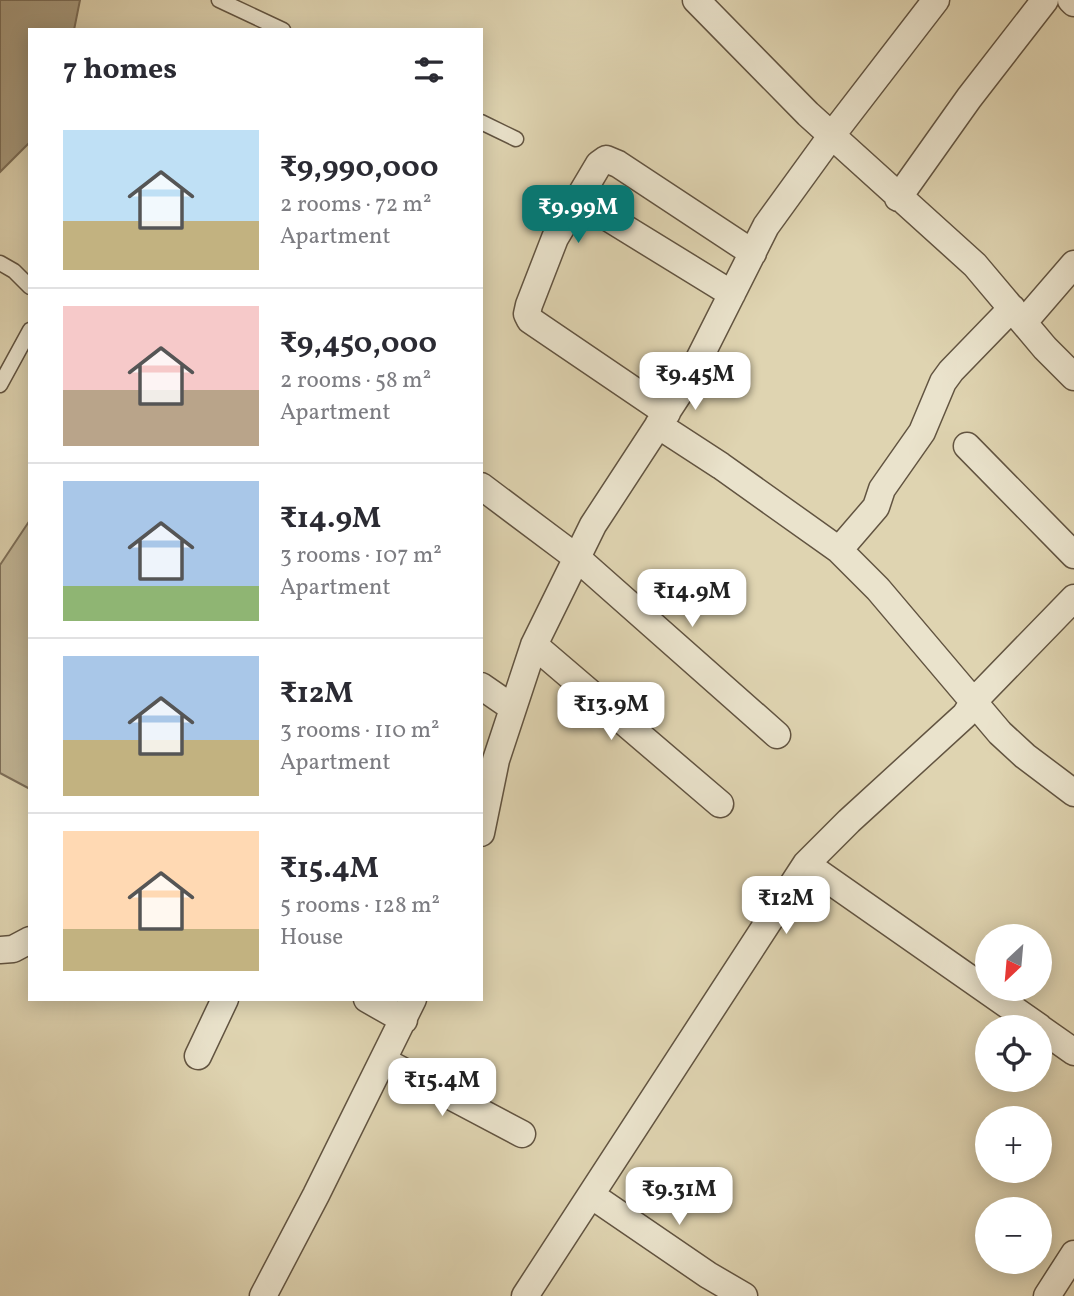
<!DOCTYPE html>
<meta charset="utf-8">
<style>
body{margin:0;font-family:Vollkorn,serif;background:#f2f2f3;color:#2b2b33;height:100vh;display:flex;flex-direction:column;font-size:26px;white-space:nowrap}
*{box-sizing:border-box;margin:0}
p{font-size:23px;color:#7c7c81}
.icon{flex:none;width:38px;height:38px;fill:none;stroke:currentColor;stroke-width:2;stroke-linecap:round;stroke-linejoin:round}
.map{position:relative;flex:1;overflow:hidden}
.panel{position:absolute;left:28px;top:28px;width:455px;height:973px;display:flex;flex-direction:column;background:#fff;border-radius:0px;box-shadow:0 4px 18px #0003}
.panel>*{flex:none}
.needle{width:46px;rotate:206deg}
.fabs{position:absolute;left:975px;top:924px;display:grid;gap:14px}
.fabs a{display:grid;place-items:center;width:77px;height:77px;border-radius:50%;background:#fff;box-shadow:0 4px 18px #0003;font-size:35px}
.price{position:absolute;translate:-50% -60px;padding:0 16px;border-radius:14px;background:#fff;color:#222;font-size:23px;line-height:46px;filter:drop-shadow(0 2px 4px #0008)}
.price::after{content:'';position:absolute;left:50%;top:42px;width:21px;height:16px;margin-left:-10px;background:inherit;clip-path:polygon(0 0,100% 0,50% 100%)}
.price.active{background:#0f766e;color:#fff}
ul{padding:0;list-style:none}
li{display:flex;align-items:center;gap:21px;height:175px;padding:0 35px}
li+li{border-top:2px solid #e1e1e2}
li span{display:grid;place-items:center;flex:none;width:196px;height:140px;border-radius:0px;color:#555}
li>.icon{margin-inline-start:auto}
span .icon{width:84px;height:84px;fill:#fffc;stroke-width:1}
li b{font-size:30px}
h2{display:flex;justify-content:space-between;align-items:center;height:84px;padding:0 35px;font-size:30px}
.map>svg:first-child{display:block}
.green{fill:#c3b798;stroke:#7e705a;stroke-width:2}
.water{fill:#a79a7e;stroke:#7b6d57;stroke-width:2}
.lines{fill:none;stroke-linecap:round;stroke-linejoin:round}
.service-casing{stroke:#625441;stroke-width:17}
.minor-casing{stroke:#625441;stroke-width:29}
.service{stroke:#eae3cc;stroke-width:14}
.minor{stroke:#eae3cc;stroke-width:26}
</style>
<div class="map">
<svg width="1074" height="1296" viewBox="0 0 1074 1296">
<rect width="100%" height="100%" fill="#dfd4b1"/>
<filter id="stains"><feTurbulence type="fractalNoise" baseFrequency=".00286" numOctaves="4"/><feColorMatrix values="0 0 0 0 .2 0 0 0 0 .09 0 0 0 0 .02 0 0 0 .5 -.17"/></filter>
<radialGradient id="worn" r=".72"><stop offset=".6" stop-color="#630" stop-opacity="0"/><stop offset="1" stop-color="#630" stop-opacity=".3"/></radialGradient>
<path class="green" d="M30 520V789L0 773V565Z"/>
<path class="water" d="M0 0H80L74 30H30V142L0 172Z"/>
<g class="lines">
<defs>
<path id="service" d="M219 0 283 30
M481 122 516 139
M0 263 14 271 30 287
M0 385 30 330"/>
<path id="minor" d="M696 0 808 114 975 265 1045 348 1074 377
M1071 0 1074 3
M576 198 732 294
M898 198 969 98 1045 0
M1024 322 1074 264
M667 413 530 320 527 314 529 305 555 238 599 164 606 159 618 164 753 253
M658 425 721 466 839 550 878 589 1000 733 1025 756 1074 793
M967 446 1074 555
M481 486 577 558 777 735
M839 550 876 507 882 489 922 432 943 382 951 371 1012 308
M534 645 720 804
M481 686 513 708
M481 833 496 760 534 645 593 525 691 375 766 226 832 135 936 0
M806 864 1039 1027
M0 950 13 949 30 940
M367 999 404 1020
M1040 1028 1074 1052
M198 1056 225 999
M384 1061 522 1134
M591 1195 708 1275 744 1296
M263 1296 316 1195 413 999
M525 1296 806 864 849 821 965 715 974 701 1074 598
M1047 1296 1074 1254"/>
</defs>
<use href="#service" class="service-casing"/>
<use href="#minor" class="minor-casing"/>
<use href="#service" class="service"/>
<use href="#minor" class="minor"/>
</g>
<rect width="100%" height="100%" filter="url(#stains)"/>
<rect width="100%" height="100%" fill="url(#worn)"/>
</svg>
<div class="fabs">
<a><svg class="needle" viewBox="-14 -14 28 28"><path d="M0-13l5 13h-10z" fill="#e53935"/><path d="M0 13l5-13h-10z" fill="#7c7c81"/></svg></a>
<a><svg class="icon" aria-label="locate" viewBox="0 0 24 24"><circle cx="12" cy="12" r="6"/><path d="M12 2v4M12 18v4M2 12h4M18 12h4"/></svg></a>
<a>+</a>
<a>−</a>
</div>
<b class="price active" style="left:578px;top:245px">₹9.99M</b>
<b class="price" style="left:695px;top:412px">₹9.45M</b>
<b class="price" style="left:692px;top:629px">₹14.9M</b>
<b class="price" style="left:611px;top:742px">₹13.9M</b>
<b class="price" style="left:786px;top:936px">₹12M</b>
<b class="price" style="left:442px;top:1118px">₹15.4M</b>
<b class="price" style="left:679px;top:1227px">₹9.31M</b>
<section class="panel">
<h2>7 homes<svg class="icon" aria-label="filters" viewBox="0 0 24 24"><path d="M4 7h16M4 17h16"/><circle cx="9" cy="7" r="2"/><circle cx="15" cy="17" r="2"/></svg></h2>
<ul>
<li><span style="background:linear-gradient(#bfe0f5 65%,#c2b280 0)"><svg class="icon" aria-label="home" viewBox="0 0 24 24"><path d="M3 11l9-7 9 7M6 9v11h12V9"/></svg></span><div><b>₹9,990,000</b><p>2 rooms · 72 m²</p><p>Apartment</p></div></li>
<li><span style="background:linear-gradient(#f6c9c9 60%,#b9a48a 0)"><svg class="icon" aria-label="home" viewBox="0 0 24 24"><path d="M3 11l9-7 9 7M6 9v11h12V9"/></svg></span><div><b>₹9,450,000</b><p>2 rooms · 58 m²</p><p>Apartment</p></div></li>
<li><span style="background:linear-gradient(#a9c7e8 75%,#8fb573 0)"><svg class="icon" aria-label="home" viewBox="0 0 24 24"><path d="M3 11l9-7 9 7M6 9v11h12V9"/></svg></span><div><b>₹14.9M</b><p>3 rooms · 107 m²</p><p>Apartment</p></div></li>
<li><span style="background:linear-gradient(#a9c7e8 60%,#c2b280 0)"><svg class="icon" aria-label="home" viewBox="0 0 24 24"><path d="M3 11l9-7 9 7M6 9v11h12V9"/></svg></span><div><b>₹12M</b><p>3 rooms · 110 m²</p><p>Apartment</p></div></li>
<li><span style="background:linear-gradient(#ffd9b3 70%,#c2b280 0)"><svg class="icon" aria-label="home" viewBox="0 0 24 24"><path d="M3 11l9-7 9 7M6 9v11h12V9"/></svg></span><div><b>₹15.4M</b><p>5 rooms · 128 m²</p><p>House</p></div></li>
</ul>
</section>
</div>
